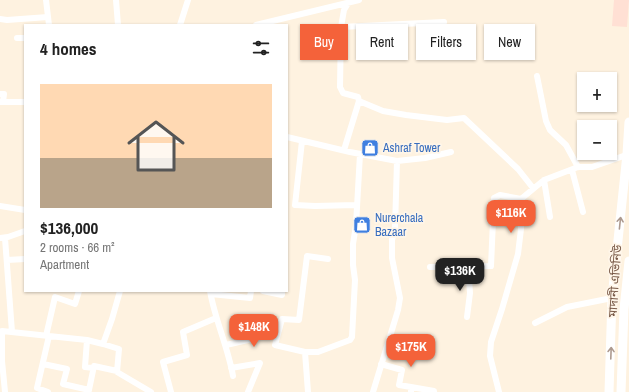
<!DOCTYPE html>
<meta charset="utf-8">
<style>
body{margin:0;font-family:"Archivo Narrow","Noto Sans Bengali",sans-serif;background:#f2f2f2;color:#222;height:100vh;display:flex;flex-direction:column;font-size:15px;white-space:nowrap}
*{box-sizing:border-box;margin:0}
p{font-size:13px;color:#767676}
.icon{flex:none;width:22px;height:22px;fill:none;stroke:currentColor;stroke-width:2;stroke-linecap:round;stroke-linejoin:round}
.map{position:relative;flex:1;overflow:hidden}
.sheet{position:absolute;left:24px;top:24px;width:264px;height:268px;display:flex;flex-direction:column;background:#fff;border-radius:0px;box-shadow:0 1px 3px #0004}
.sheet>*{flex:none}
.top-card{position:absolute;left:300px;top:24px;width:269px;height:36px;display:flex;gap:8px}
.buttons{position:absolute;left:577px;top:72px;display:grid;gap:8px}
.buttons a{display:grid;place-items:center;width:40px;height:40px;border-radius:0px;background:#fff;box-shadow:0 1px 3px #0004;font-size:20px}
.price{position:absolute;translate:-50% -34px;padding:0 9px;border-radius:8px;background:#f4623a;color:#fff;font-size:13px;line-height:26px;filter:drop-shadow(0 1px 2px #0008)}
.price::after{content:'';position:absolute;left:50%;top:24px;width:12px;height:9px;margin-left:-6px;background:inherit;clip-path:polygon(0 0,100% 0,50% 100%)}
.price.current{background:#222;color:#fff}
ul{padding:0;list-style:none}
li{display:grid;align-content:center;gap:8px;height:212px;padding:0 16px}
li span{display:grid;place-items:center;height:124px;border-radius:0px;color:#555}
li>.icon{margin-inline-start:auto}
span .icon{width:72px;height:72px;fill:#fffc;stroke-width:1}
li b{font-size:17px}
h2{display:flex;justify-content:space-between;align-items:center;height:48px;padding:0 16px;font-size:17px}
.pill{padding:0 14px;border-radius:0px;background:#fff;box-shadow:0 1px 3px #0004;font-size:14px;line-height:36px}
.pill.current{background:#f4623a;color:#fff}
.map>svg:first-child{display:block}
.commercial{fill:#ffe0d4}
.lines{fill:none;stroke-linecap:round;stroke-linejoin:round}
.street{stroke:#fff;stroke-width:6}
.secondary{stroke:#fff;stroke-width:9}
.oneway{stroke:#ad9a8f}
.labels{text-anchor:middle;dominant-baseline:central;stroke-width:3.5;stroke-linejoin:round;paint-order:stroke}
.shop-label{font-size:12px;fill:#366cbe;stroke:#fff6e9;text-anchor:start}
.street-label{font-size:12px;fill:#775745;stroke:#fff6e9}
</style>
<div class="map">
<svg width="629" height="392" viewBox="0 0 629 392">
<rect width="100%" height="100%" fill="#fef2e0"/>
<path class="commercial" d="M614 0H629L627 27 612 26Z"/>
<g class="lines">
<path class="street" d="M46 0 49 25
M116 0 118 25
M0 19 7 20 48 17
M180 25 188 0
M256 25 359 0
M341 27 444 22
M17 38H25
M537 76 546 121 550 130 566 145 578 167
M0 94H4L3 102
M359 101 383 111 406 115 447 120 464 118 518 169 533 188
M0 102H25
M287 137 350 152 397 161 425 158 451 152
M302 141 295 205 315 206 356 205
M344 150 359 101 358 97 343 93 340 87 341 27 344 10 350 0
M572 170 583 212
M544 180 550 217
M0 206 25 210
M0 238 8 237 25 231
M5 238 12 332
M328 259 307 256 299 320 282 319 275 345 305 352H318L350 340 352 337 355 280 353 265V244L356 225 360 154
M7 260 25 259
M430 267 491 266 494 198 500 195 521 199
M120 291 112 319 103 344 119 349 117 372 151 392
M210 291C215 320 228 347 233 376
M263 291 282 295V291
M211 294 250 298 251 291
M467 317 470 293 468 267
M535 323 567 307 612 298
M46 336 55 297 75 304 79 291
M49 336 87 340 85 367 94 368
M87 340 103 344
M226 345 278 333
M305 352 308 392
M43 364 67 369 63 384 89 390 94 366 117 371
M381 364 402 370 399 385 411 387V392
M231 368 260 363 248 392
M411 387 434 391V392
M5 392 2 361V331L49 336 37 388 48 392
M171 392 163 362 187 355 183 332 216 318
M373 392 391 333 398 310 400 298 392 258V240L395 228 397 161
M499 392 490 356 491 342 502 309 518 254 521 229V199L544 180 578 167H592L629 154"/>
<path class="secondary" d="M609 392 612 298 627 154 629 122
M621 392 624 309 629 261"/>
</g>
<defs><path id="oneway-shaft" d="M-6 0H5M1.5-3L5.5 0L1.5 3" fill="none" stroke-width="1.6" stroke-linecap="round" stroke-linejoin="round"/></defs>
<g class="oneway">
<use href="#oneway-shaft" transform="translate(620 223) rotate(-84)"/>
<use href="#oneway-shaft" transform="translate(611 353) rotate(-88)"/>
</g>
<defs>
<symbol id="shop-square" viewBox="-11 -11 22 22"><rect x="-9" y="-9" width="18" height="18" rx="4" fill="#3f7fe0" stroke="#fff6e9"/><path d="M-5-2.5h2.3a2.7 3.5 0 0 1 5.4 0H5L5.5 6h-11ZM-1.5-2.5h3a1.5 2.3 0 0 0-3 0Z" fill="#fff"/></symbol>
</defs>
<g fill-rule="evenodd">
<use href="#shop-square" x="360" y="138" width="20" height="20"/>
<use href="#shop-square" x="352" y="215" width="20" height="20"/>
</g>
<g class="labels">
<g class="shop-label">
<text x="383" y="148">Ashraf Tower</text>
<text x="375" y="218">Nurerchala<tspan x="375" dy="14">Bazaar</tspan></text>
</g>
<g class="street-label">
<text transform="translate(615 281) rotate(-86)">মাদানী এভিনিউ</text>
</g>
</g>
</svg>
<div class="buttons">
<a>+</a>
<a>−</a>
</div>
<b class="price" style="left:511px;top:234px">$116K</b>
<b class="price current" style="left:460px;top:292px">$136K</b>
<b class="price" style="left:254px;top:348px">$148K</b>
<b class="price" style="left:411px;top:368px">$175K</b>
<div class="top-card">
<a class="pill current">Buy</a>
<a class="pill">Rent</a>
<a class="pill">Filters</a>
<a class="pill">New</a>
</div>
<section class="sheet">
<h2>4 homes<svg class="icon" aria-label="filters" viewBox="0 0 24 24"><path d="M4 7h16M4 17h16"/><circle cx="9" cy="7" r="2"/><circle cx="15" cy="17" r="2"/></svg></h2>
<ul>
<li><span style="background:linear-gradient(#ffd9b3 60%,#b9a48a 0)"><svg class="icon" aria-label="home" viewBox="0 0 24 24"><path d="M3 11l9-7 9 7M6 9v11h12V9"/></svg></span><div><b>$136,000</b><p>2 rooms · 66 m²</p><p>Apartment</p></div></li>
</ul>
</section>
</div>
